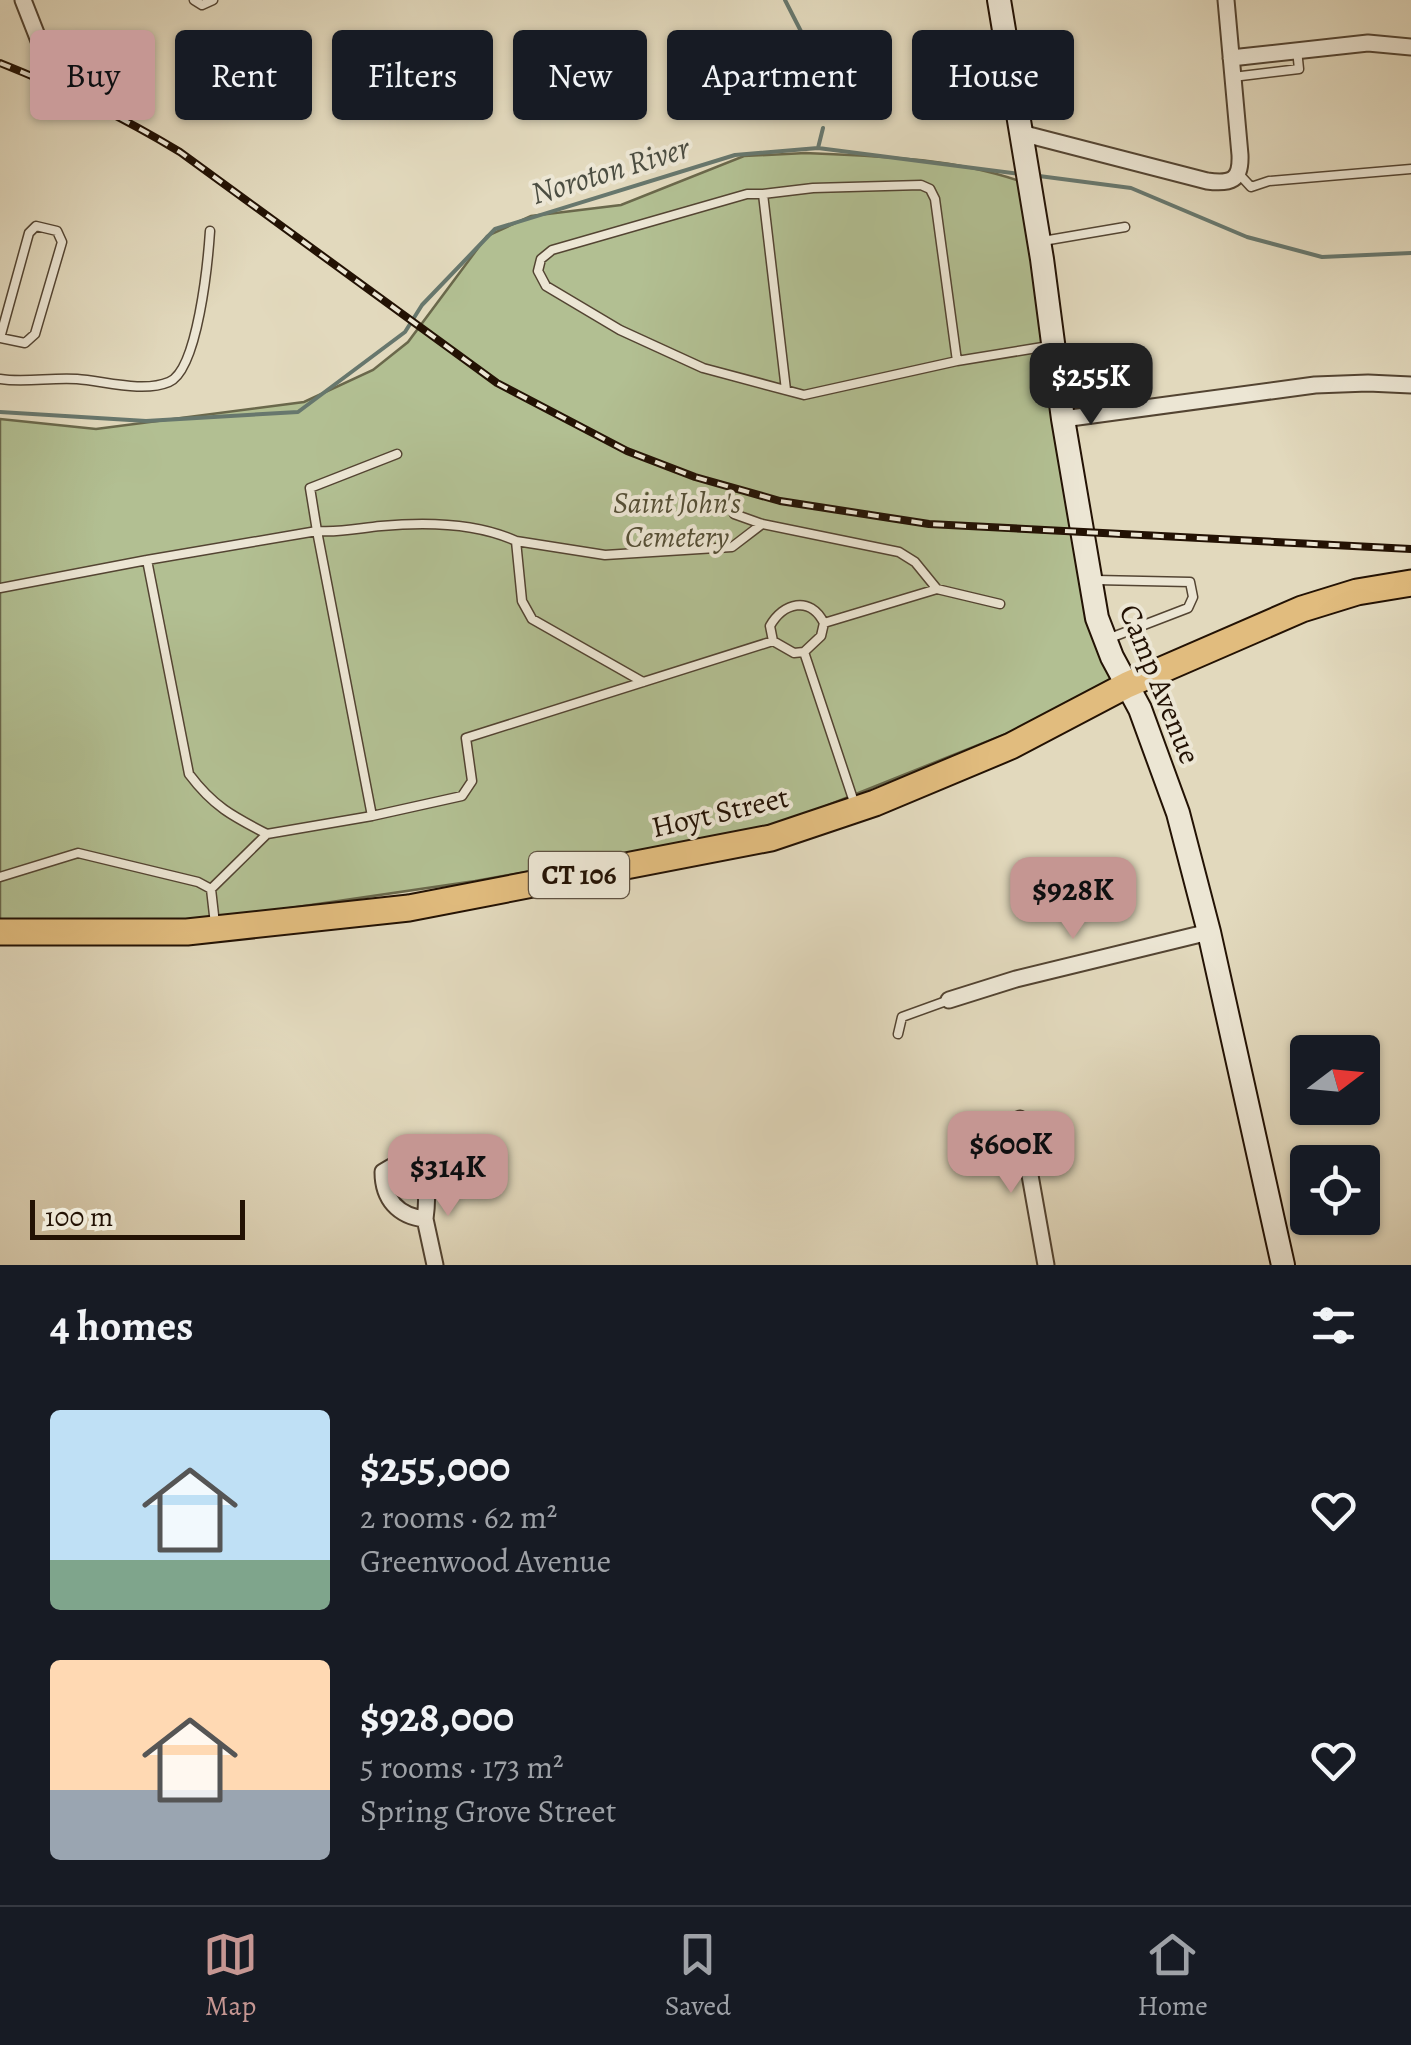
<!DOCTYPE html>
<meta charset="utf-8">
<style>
body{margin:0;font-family:Alegreya,serif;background:#20242c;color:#f1f3f6;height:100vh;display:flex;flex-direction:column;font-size:38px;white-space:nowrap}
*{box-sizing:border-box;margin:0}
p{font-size:32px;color:#9ea1a6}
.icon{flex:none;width:55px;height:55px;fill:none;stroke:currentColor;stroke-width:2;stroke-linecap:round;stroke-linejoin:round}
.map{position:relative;height:1265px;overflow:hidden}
.drawer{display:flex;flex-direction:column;background:#171b24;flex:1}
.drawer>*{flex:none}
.guide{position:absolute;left:30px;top:30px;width:1352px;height:90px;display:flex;gap:20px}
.needle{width:65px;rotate:74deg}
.buttons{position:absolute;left:1290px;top:1035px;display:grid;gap:20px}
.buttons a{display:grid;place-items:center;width:90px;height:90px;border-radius:10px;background:#171b24;box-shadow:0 2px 8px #0004;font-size:50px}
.scale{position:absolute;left:30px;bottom:25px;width:215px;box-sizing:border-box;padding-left:10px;border:5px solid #231204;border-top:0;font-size:28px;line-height:35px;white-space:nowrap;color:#231204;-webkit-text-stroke:8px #ece6d4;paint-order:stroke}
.price{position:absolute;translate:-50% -85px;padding:0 22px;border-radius:20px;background:#c59692;color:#111;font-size:32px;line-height:65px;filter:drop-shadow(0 2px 5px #0008)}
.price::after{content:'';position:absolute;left:50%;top:60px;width:30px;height:22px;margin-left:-15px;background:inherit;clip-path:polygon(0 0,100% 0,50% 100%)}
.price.current{background:#222;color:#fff}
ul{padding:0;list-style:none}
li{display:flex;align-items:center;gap:30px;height:250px;padding:0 50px}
li span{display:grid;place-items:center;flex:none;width:280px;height:200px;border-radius:10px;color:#555}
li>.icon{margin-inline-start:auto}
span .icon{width:120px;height:120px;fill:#fffc;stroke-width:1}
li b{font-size:42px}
h2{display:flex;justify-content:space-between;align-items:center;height:120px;padding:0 50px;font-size:42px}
.tag{padding:0 35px;border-radius:10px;background:#171b24;box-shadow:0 2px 8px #0004;font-size:35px;line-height:90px}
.tag.current{background:#c59692;color:#111}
.tab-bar{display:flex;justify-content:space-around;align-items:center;height:140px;border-top:2px solid #363941;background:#171b24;font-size:28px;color:#9ea1a6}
.tab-bar a{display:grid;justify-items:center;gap:5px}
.tab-bar .current{color:#c59692}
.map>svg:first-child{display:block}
.green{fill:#b2bf92;stroke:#6a684b;stroke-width:2.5}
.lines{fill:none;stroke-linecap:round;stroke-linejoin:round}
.stream{stroke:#67776d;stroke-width:4}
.lane-casing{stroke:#534432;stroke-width:11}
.street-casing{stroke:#534432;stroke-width:19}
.secondary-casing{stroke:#231204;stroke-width:26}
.primary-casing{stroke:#231204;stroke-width:29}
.lane{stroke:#ece6d4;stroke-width:8}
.street{stroke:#ece6d4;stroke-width:15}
.secondary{stroke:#ece6d4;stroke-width:22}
.primary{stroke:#e1bc7e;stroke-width:25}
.rail-casing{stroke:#231204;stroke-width:8}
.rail{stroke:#ece6d4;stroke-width:4;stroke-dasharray:11;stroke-linecap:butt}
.labels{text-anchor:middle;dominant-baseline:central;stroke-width:8;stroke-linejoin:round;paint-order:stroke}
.shield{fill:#ece6d4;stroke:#5f5242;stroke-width:2.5}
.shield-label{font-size:28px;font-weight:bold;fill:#231204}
.park-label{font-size:30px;font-style:italic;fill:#554f36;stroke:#ece6d4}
.street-label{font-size:30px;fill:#231204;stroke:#ece6d4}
.water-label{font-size:32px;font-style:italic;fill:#4b4d41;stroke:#ece6d4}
</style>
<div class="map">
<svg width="1411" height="1265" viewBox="0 0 1411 1265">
<rect width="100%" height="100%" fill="#e2d9bd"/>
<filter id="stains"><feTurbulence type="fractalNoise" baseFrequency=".002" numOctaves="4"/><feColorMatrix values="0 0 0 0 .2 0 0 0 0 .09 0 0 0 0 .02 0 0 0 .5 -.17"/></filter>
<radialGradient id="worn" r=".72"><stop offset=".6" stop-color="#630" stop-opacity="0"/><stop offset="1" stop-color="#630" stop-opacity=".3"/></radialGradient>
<path class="green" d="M806 153C879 156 956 158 1025 183L1115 684 1023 727 766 830 475 881 161 927 0 922V419L96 429 304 402 373 370 408 342 487 236 531 216 621 205 744 156Z"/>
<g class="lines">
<path class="stream" d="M785 0 832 92 830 102
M818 148 823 128
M1039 176 1131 188 1247 237 1322 257 1411 253
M0 412 146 421 298 412 405 332 422 305 495 229 735 155 818 148 1020 174"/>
<defs>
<path id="lane" d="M194 0 202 5 213 0
M1233 77 1299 69 1297 50
M1239 174 1251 187 1269 181 1411 169
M763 194 813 188 921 185 930 189 935 199 957 361
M36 226 57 231 62 242 35 334 25 343 0 338 29 233Z
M1043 241 1125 227
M0 379C25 383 52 377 77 379 104 381 143 393 169 382 198 370 208 261 210 231
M786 390 763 194H747L552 250 541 259 538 271 546 286 620 330 703 368 804 395 957 361 1049 346
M397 454 310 488 317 531C339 533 360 528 381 526 424 522 477 523 516 541L522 601 532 619 643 682
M734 514 762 524 899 552 915 562 937 589
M516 541 605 555 732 547 762 524
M1096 580 1190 582 1193 597 1188 608 1110 638
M0 588 147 560
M773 641 770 626C783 603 810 595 824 623
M855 805 804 652 821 636 824 623 937 589 1000 604
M267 834C232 816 213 806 189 774L147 560 317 531 372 816 462 796 472 781 466 738 773 641 794 653 804 652
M0 877 78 853 198 882 211 889
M215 924 211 889 267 834 372 816
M898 1034 902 1017 949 1000"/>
<path id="street" d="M23 0 43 51
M1231 58 1368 43 1411 47
M1021 133 1207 181C1231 184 1241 181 1240 155L1226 0
M1063 419 1315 385 1368 383 1411 385
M949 1000 1016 979 1209 932
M1020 1119 1046 1265
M413 1161C428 1177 428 1198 425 1219 398 1216 383 1199 383 1172L400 1162Z
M425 1219 435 1265"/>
<path id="secondary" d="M999 0 1042 259 1063 419 1097 618 1112 657 1140 709 1178 813 1209 932 1283 1265"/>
<path id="primary" d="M0 932H187L409 908 771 838 875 803 1011 746 1127 685 1302 609 1357 592 1411 583"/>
</defs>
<use href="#lane" class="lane-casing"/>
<use href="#street" class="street-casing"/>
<use href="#secondary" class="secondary-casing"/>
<use href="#primary" class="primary-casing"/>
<use href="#lane" class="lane"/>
<use href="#street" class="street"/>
<use href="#secondary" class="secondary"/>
<use href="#primary" class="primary"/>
<defs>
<path id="rail" d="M0 63C63 88 122 117 180 152L497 383 627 451 695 477 780 501 929 524 1411 549"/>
</defs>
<use href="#rail" class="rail-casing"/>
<use href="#rail" class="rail"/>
</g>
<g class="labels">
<rect class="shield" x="529" y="852" width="100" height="46" rx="8"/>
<g class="shield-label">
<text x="579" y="875">CT 106</text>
</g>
<g class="park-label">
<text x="677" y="503">Saint John's<tspan x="677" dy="34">Cemetery</tspan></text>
</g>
<g class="street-label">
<text transform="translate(1160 684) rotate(68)">Camp Avenue</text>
<text transform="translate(720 812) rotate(-13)">Hoyt Street</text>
</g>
<g class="water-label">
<text transform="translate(610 170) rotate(-17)">Noroton River</text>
</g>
</g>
<rect width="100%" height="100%" filter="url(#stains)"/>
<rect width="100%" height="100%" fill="url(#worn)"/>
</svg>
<div class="buttons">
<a><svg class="needle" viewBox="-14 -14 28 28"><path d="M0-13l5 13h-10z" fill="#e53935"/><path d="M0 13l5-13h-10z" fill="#9ea1a6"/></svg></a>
<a><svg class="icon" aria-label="locate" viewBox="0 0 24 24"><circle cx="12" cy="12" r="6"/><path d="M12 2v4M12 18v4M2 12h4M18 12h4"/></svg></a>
</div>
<div class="scale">100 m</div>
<b class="price current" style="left:1091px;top:428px">$255K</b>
<b class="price" style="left:1073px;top:942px">$928K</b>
<b class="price" style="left:1011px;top:1196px">$600K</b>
<b class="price" style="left:448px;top:1219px">$314K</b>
<div class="guide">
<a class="tag current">Buy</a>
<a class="tag">Rent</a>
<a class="tag">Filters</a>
<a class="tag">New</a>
<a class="tag">Apartment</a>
<a class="tag">House</a>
</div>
</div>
<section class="drawer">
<h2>4 homes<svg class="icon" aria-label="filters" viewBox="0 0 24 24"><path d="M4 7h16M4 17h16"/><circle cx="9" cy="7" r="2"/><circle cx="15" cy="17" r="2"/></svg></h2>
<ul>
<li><span style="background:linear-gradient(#bfe0f5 75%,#7fa58c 0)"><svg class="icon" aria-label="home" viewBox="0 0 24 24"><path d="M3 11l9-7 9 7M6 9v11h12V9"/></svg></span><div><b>$255,000</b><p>2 rooms · 62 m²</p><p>Greenwood Avenue</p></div><svg class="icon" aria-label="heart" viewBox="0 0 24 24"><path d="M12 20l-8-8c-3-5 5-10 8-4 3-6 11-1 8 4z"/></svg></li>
<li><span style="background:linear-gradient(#ffd9b3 65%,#9aa5b1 0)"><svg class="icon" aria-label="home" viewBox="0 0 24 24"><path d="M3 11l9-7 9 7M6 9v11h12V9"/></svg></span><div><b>$928,000</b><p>5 rooms · 173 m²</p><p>Spring Grove Street</p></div><svg class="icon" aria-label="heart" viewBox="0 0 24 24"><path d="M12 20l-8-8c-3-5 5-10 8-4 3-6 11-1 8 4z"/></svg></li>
</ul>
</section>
<nav class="tab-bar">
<a class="current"><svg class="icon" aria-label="map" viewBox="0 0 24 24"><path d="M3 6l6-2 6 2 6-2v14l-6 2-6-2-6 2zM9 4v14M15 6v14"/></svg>Map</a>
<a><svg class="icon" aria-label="saved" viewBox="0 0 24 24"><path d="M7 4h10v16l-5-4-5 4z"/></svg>Saved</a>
<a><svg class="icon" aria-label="home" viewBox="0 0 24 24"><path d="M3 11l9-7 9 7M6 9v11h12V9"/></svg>Home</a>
</nav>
